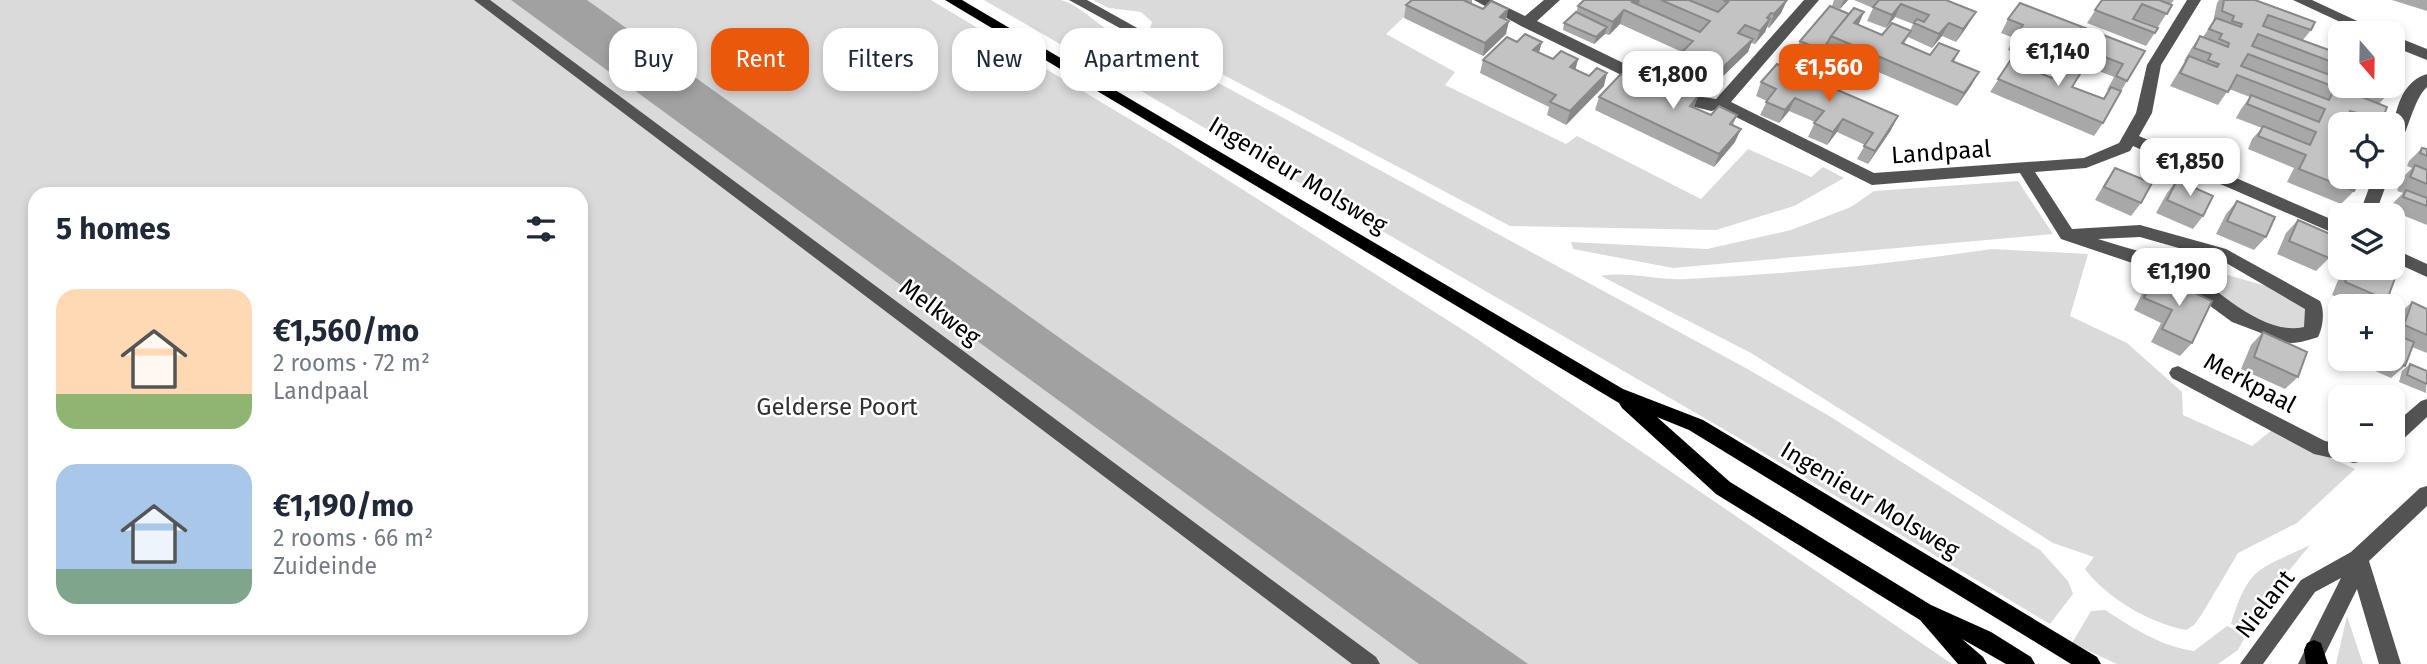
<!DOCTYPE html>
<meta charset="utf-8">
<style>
body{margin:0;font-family:"Fira Sans",sans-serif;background:#f6f6f7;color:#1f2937;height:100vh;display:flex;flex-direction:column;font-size:26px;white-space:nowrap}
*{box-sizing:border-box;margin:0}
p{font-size:23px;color:#747a83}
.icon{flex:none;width:38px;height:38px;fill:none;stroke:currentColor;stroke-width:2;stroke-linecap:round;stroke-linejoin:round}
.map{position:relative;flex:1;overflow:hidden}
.panel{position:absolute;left:28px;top:187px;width:560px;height:448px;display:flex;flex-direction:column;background:#fff;border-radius:21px;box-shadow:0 4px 10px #0003}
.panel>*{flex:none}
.guide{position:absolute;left:609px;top:28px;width:665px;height:63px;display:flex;gap:14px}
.needle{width:46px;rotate:160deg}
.controls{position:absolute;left:2328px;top:21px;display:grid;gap:14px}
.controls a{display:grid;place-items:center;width:77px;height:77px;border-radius:14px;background:#fff;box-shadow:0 4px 10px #0003;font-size:35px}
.price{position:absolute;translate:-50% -60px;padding:0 16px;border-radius:14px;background:#fff;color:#222;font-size:23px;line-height:46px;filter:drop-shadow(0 2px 4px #0008)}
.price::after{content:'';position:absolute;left:50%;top:42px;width:21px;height:16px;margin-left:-10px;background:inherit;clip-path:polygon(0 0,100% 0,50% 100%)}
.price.current{background:#ea580c;color:#fff}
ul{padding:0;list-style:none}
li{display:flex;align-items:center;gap:21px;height:175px;padding:0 28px}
li span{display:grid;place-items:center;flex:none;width:196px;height:140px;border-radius:21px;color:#555}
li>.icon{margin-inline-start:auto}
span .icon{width:84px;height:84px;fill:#fffc;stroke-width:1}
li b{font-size:30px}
h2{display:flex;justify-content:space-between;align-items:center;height:84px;padding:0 28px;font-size:30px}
.tag{padding:0 24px;border-radius:21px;background:#fff;box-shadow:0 4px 10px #0003;font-size:24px;line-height:63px}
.tag.current{background:#ea580c;color:#fff}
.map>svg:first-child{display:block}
.green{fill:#dadada;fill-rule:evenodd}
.water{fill:#a1a1a1}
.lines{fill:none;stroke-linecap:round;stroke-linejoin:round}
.minor{fill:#535353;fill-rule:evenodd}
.major{fill:#000;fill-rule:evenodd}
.wall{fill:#a8a8a8;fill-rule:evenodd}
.shaded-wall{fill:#888}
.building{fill:#c3c3c3;stroke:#888;stroke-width:2;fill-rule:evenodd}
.labels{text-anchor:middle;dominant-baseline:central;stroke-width:5;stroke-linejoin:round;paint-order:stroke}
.street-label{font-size:24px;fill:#000;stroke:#fff}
.park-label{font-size:24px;fill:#313131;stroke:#fff}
</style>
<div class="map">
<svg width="2427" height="664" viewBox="0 0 2427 664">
<rect width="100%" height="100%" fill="#fff"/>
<path class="green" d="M0 0H931L1171 144 1474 337 1952 664H0ZM35 194H581V628H35Z
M984 0C1003 0 1044 0 1061 0 1087 7 1111 43 1137 39L1744 367 1831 417 2040 550 2068 581 2073 594 2050 624 1732 434Z
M1093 0H1422L1386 34 1455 72 1445 85 1566 144 1577 136 1701 199 1748 149 1811 177 1823 167 1844 178 1794 206 1716 230 1510 226 1148 35 1152 22 1141 12 1109 8Z
M2018 181 2053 234 1673 268 1573 249 1571 242 1707 249 1791 230 1851 207 1874 191Z
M1992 249 2088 254 2070 316 2127 343 2182 392 2183 415 2252 446 2272 430 2355 469 2297 523 2238 553 2202 614 2194 625 2186 630C2149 623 2107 598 2085 569L2094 557 2053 543 1751 353 1601 276C1630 271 1658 281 1687 279 1789 274 1891 264 1992 249Z
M2144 251 2273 288 2316 313 2318 327 2279 336 2155 263Z
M2310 545 2242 628 2231 624C2249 566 2258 570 2310 545Z
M2105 610C2133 628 2160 646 2194 651L2227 626 2246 635 2238 650 2218 664H2117L2072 643 2091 611Z
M2347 616 2363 664H2336Z"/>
<path class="water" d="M511 0H587L1078 351 1528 664H1419Z"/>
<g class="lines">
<path class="minor" d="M474 0H490L1376 657 1380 664H1352Z
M1069 0H1087L1148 34 1141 39 1136 37Z
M1474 0H1492L1525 16 1544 0H1560L1537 21 1689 95 1716 99 1804 0H1819L1731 102 1874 173 2084 158 2119 143 2136 113 2147 65 2187 0H2201L2161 65 2152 113 2139 136 2340 223V236L2133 146 2130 151 2086 168 2035 172 2072 229 2140 225 2226 249 2320 301C2325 310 2323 328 2318 337 2308 340 2295 345 2285 342L2232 322 2168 275 2061 239 2020 173 1872 185 1720 109 1711 111 1679 103 1521 26ZM2140 237 2221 260 2305 309 2304 327C2261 337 2215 285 2181 267 2156 254 2125 248 2098 239Z
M2293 0H2312L2383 33H2364Z
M2392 35 2427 49V60L2392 46Z
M2427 74V87C2411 101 2406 147 2392 151 2392 125 2396 83 2427 74Z
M2373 177H2389L2375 215H2359Z
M2392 248 2427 264V277L2392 261Z
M2178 366 2325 441 2340 444V450H2388L2386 456 2354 463 2314 454 2172 378 2169 373 2172 368Z
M2427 399V417L2399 443 2392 446V426L2421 401Z
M2427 486V506L2369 561 2401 664H2379L2357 589 2320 664H2298L2341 578 2315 592 2263 664H2240L2301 580 2351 552 2420 488Z"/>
<path class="major" d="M945 0H962L1623 389 1703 420 2097 657 2101 664H2071L1689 430 1657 417 1730 482 1931 605 1991 632 2031 657 2035 664H2006L1962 639 1983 657 1987 664H1958L1920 620 1716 494 1622 408 1619 403Z
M2314 640 2321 643 2328 664H2306L2304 650 2307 643Z"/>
</g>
<path class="wall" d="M1412 0H1472V4L1483 9H1508L1506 20V34L1483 56 1404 18 1406 5Z
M1584 0H1787L1781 13 1769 28 1767 27 1765 32 1755 44 1751 43 1748 52 1715 83 1705 95 1671 79 1673 72 1678 67 1677 66 1682 52 1620 24 1609 35 1605 34 1594 44 1563 30 1564 23 1576 13 1578 6Z
M1834 0H1848L1840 9 1832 6Z
M1854 0H1946L1968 25 1956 42 1942 36 1932 48 1908 37 1904 44 1930 55 1959 51 1954 62 1979 72 1971 86 1957 106 1825 49 1818 57 1797 48 1800 41 1849 14 1864 12 1858 25 1882 35 1910 31 1913 24 1895 17 1886 28 1867 21 1873 8Z
M2102 0 2172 5 2158 27 2133 18 2158 28 2146 46 2087 23Z
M2159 0H2174L2171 4Z
M2219 0H2255L2311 30 2303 40 2340 54V86H2390L2386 96 2379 104 2382 120 2378 124H2340L2354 191 2341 204 2287 182 2294 168 2248 149 2252 139 2262 128 2236 118 2241 109 2250 97 2229 89 2218 105 2170 86 2185 61H2184L2191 49 2200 36 2203 37 2213 22 2217 3Z
M2392 0H2427V11Z
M2008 19 2145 51 2121 91 2103 123 2094 136 1990 92 2016 53 2008 50 2014 38 2001 33ZM2034 46 2064 58 2052 78 2022 66ZM2084 65 2114 77 2107 90H2108L2103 99 2072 87Z
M1517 42H1542L1539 52 1553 59H1578L1575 69 1604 86 1566 125 1547 115 1549 107 1480 73 1483 60Z
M1659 78 1655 89 1671 97 1698 96 1694 107 1711 115H1737L1733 125 1735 142 1714 167 1595 110 1599 97 1633 79Z
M1761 82 1891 130 1868 164 1857 159 1865 145 1837 132 1827 145 1818 141 1808 137 1815 122 1789 111 1779 123 1760 115 1767 101 1756 96Z
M2422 148 2427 149V225L2390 210 2393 203 2403 193 2397 191 2402 178 2412 168 2407 166 2409 161Z
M2115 168 2141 203 2131 216 2095 200 2106 181Z
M2177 180 2203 216 2193 229 2156 213 2167 193Z
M2237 201 2266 237 2254 250 2216 234 2226 214Z
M2298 220 2329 258 2316 271 2277 254 2286 233Z
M2346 268H2371L2387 300 2381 306H2357L2332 295 2341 273Z
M2156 275 2192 343 2180 356 2151 342 2161 323 2134 310 2145 288Z
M2412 302 2427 309V353L2412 347 2405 366 2391 378 2348 359H2392V331L2398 315Z
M2263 332 2298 377 2285 389 2241 369 2251 345Z
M2410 364 2427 371 2426 393 2399 382 2402 371Z"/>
<path class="shaded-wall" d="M1635 0H1640L1638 5 1632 2Z
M1787 0 1781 13 1769 28 1774 14Z
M1844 0H1848L1840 9Z
M1901 4 1895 17 1886 28 1892 15Z
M1508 9 1505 22 1500 17Z
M1624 10 1620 24 1609 35 1613 22Z
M1864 12 1858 26 1854 23Z
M1976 12 1968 25 1956 42 1963 29Z
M1771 13 1767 23 1770 19 1765 32 1755 44 1760 31 1767 18Z
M1509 21 1506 34 1483 56 1485 43Z
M1949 23 1942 36 1932 48 1939 34Z
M1607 27 1605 34 1594 44 1596 37Z
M1753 39 1748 52 1715 84 1720 70Z
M1542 42 1538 55 1533 50Z
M1828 42 1825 49 1818 57 1821 50Z
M1578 59 1575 72 1570 67Z
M1979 72 1971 86 1957 106 1964 93Z
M1607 73 1604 86 1566 125 1570 111Z
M1718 76 1715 83 1705 95 1708 88Z
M1659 78 1655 92 1651 87Z
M1698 96 1693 110 1690 106Z
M1795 98 1789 111 1779 123 1785 110Z
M1898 116 1891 130 1868 164 1875 151Z
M1843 119 1837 132 1827 145 1833 132Z
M1741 129 1735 142 1714 167 1719 154Z"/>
<path class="building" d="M1412 0H1466L1465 1 1483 9 1491 1 1508 9 1500 17 1509 21 1485 43 1406 5Z
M1584 0H1635L1632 2 1700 32 1710 21 1661 0H1689L1718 12 1728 2 1723 0H1787L1774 14 1771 13 1767 18 1770 19 1760 31 1745 25 1738 33 1753 39 1720 70 1681 53 1693 41 1624 10 1613 22 1578 6Z
M1879 0H1946L1976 12 1963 29 1949 23 1939 34 1914 23 1917 19 1924 22 1929 15 1901 4 1892 15 1873 7Z
M2102 0H2159L2172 5 2167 14 2142 4 2133 19 2158 28 2155 33 2095 10Z
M2224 0H2255L2315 22 2311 30 2268 15 2263 26 2340 54V65L2258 34 2252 46 2338 78 2340 75V86H2390L2386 96 2369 90 2366 96 2357 95 2387 107 2382 120 2350 111 2347 118 2365 124H2340V177H2360L2354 191 2299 169 2306 155 2258 136 2263 126 2310 145 2316 132 2247 104 2251 95 2319 122 2325 109 2237 75 2228 92 2180 73 2189 56 2217 67 2219 64 2208 60 2211 54 2194 48 2200 36 2228 47 2229 43 2219 39 2222 34 2209 29 2216 18 2241 27 2242 24 2232 21 2234 16 2222 11ZM2248 54 2290 70 2335 87 2329 100 2241 66Z
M2020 3 2145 51 2127 81 2116 76 2123 64 2092 52 2085 64 2065 56 2073 45 2042 33 2035 44 2015 36 2023 25 2008 19Z
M1830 6 1849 14 1831 36 1828 42 1821 50 1800 41Z
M1854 8 1864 12 1854 23 1882 35 1892 23 1911 31 1902 43 1930 55 1939 43 1959 51 1952 61 1979 72 1964 93 1831 36Z
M1576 12 1607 27 1596 37 1564 23Z
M1525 34 1542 42 1533 50 1553 59 1561 51 1578 59 1570 67 1589 76 1597 68 1607 73 1570 111 1550 102 1556 95 1483 60 1507 37 1517 42Z
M2018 49 2030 54 2022 66 2052 78 2060 66 2080 74 2072 87 2104 99 2111 87 2121 91 2103 123 1998 79Z
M1683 61 1718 76 1708 88 1673 72Z
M1777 64 1898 116 1875 151 1864 146 1873 133 1843 119 1833 132 1824 128 1814 123 1824 111 1795 98 1785 110 1766 102 1776 89 1761 82Z
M1641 70 1659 78 1651 87 1671 97 1679 88 1698 96 1690 106 1711 115 1719 106 1737 115 1730 124 1741 129 1719 154 1599 97 1621 74 1633 79Z
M2422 148 2427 149V156L2420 153Z
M2415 165 2427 170V184L2410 177Z
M2115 168 2152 183 2141 203 2104 187Z
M2177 180 2213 196 2203 216 2167 200Z
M2406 190 2427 198V197V206L2403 197Z
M2237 201 2275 217 2266 237 2227 221Z
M2298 220 2337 237 2329 258 2289 241Z
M2351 268H2371L2395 278 2387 300 2345 282Z
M2156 275 2212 301 2192 343 2162 329 2172 310 2144 298Z
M2412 302 2427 309V335L2404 325Z
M2263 332 2307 352 2298 377 2254 357Z
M2392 333 2414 342 2405 366 2390 359H2392Z
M2410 364 2427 371V384L2407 375Z"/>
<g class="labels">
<g class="street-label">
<text transform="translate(1941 152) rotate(-4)">Landpaal</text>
<text transform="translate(1298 175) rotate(31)">Ingenieur Molsweg</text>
<text transform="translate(940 312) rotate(37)">Melkweg</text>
<text transform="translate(2250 383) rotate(28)">Merkpaal</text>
<text transform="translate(1870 500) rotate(31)">Ingenieur Molsweg</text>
<text transform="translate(2265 604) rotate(-52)">Nielant</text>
</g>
<g class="park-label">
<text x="837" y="407">Gelderse Poort</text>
</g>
</g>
</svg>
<div class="controls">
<a><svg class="needle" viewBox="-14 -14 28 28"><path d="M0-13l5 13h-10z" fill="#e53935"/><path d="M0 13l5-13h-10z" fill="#747a83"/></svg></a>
<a><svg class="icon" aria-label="locate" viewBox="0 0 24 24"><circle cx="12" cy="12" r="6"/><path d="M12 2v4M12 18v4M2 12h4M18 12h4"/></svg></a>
<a><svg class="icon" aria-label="layers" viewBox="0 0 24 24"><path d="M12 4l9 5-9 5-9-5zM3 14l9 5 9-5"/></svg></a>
<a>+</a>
<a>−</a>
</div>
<b class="price" style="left:2058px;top:88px">€1,140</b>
<b class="price current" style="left:1829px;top:104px">€1,560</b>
<b class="price" style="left:1673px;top:111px">€1,800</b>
<b class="price" style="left:2190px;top:198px">€1,850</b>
<b class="price" style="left:2179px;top:308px">€1,190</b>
<div class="guide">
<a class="tag">Buy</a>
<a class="tag current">Rent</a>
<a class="tag">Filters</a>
<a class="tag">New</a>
<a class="tag">Apartment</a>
</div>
<section class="panel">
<h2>5 homes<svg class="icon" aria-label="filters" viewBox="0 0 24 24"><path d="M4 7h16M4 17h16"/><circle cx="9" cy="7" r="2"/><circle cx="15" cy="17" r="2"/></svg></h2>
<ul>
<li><span style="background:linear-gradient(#ffd9b3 75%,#8fb573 0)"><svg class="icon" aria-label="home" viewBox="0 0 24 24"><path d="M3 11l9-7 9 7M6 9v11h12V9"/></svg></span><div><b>€1,560/mo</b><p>2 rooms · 72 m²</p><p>Landpaal</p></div></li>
<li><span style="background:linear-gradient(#a9c7e8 75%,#7fa58c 0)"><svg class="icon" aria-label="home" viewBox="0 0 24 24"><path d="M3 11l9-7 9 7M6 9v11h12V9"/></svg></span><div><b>€1,190/mo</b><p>2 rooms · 66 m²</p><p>Zuideinde</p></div></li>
</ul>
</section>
</div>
